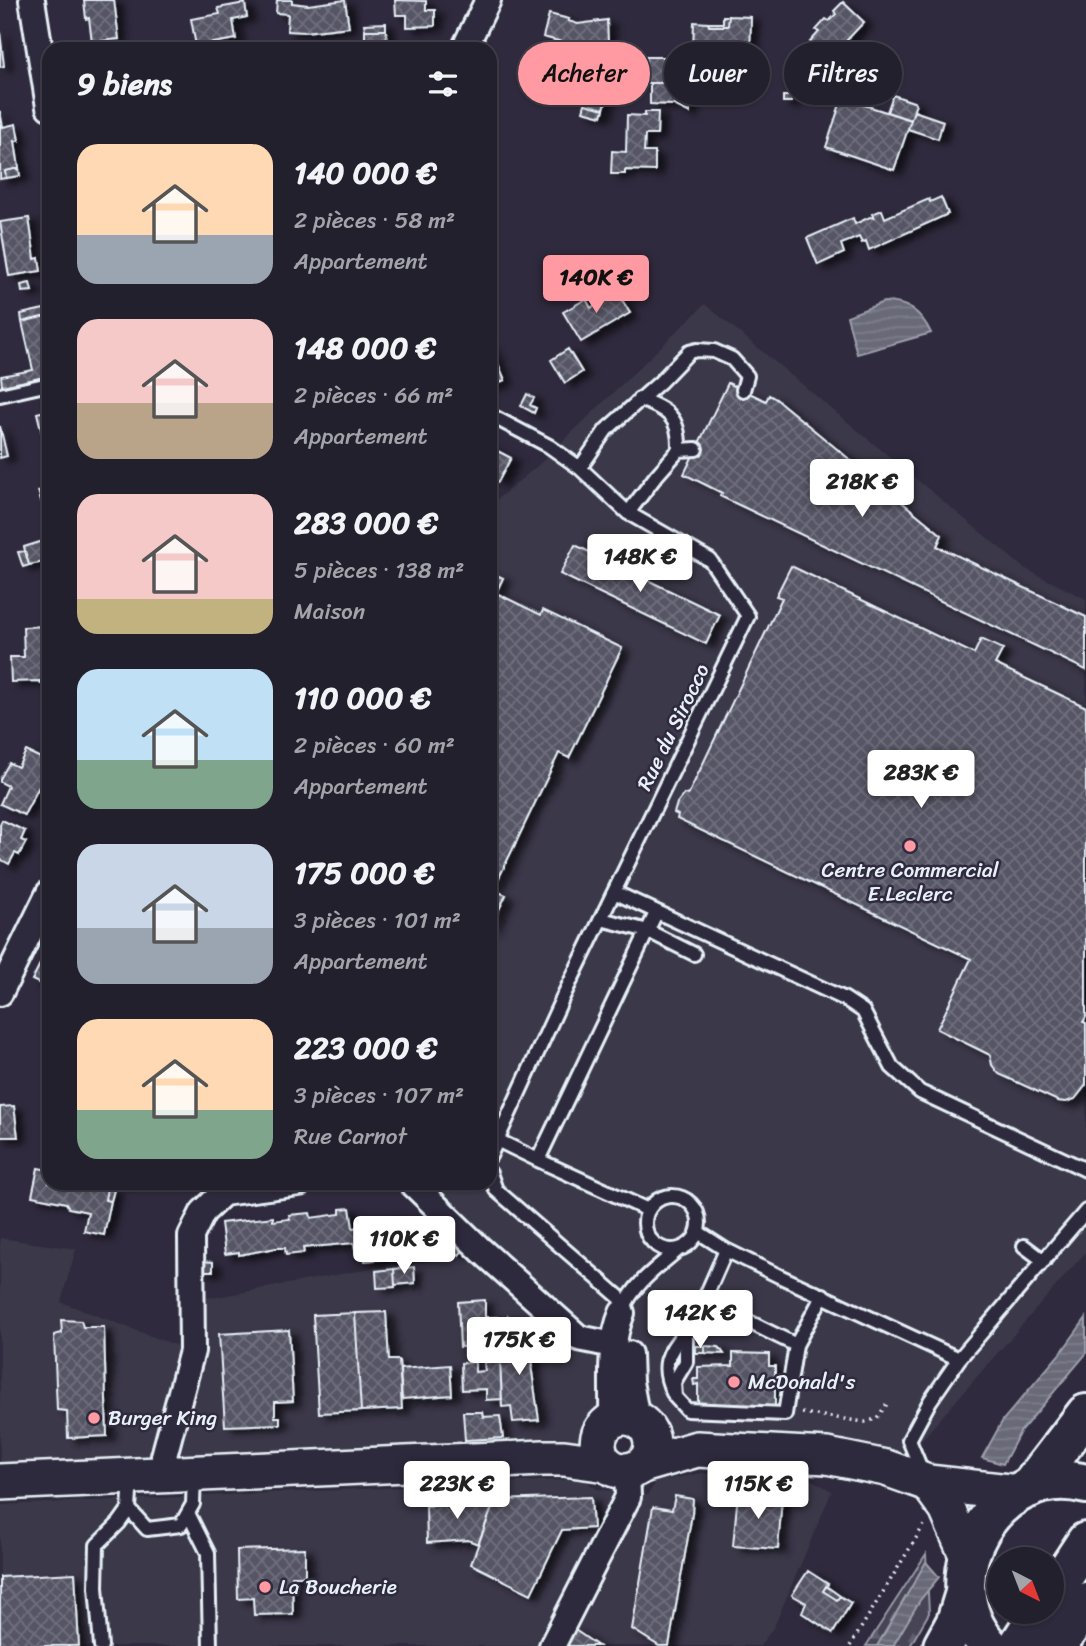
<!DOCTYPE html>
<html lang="fr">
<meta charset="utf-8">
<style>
body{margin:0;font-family:Sriracha,sans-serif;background:#2b2836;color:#f1f3f6;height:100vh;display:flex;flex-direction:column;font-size:26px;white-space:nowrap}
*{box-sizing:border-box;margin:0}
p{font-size:23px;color:#a3a3aa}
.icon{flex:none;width:38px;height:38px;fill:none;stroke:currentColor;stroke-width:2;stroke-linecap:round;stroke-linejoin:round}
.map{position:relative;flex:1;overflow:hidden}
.sheet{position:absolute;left:42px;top:42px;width:455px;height:1148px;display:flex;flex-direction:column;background:#23202e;border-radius:21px;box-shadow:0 2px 5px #0004,0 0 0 2px #403e4a}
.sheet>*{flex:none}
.top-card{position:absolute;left:518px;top:42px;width:462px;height:63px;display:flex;gap:14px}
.needle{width:46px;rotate:138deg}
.buttons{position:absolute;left:987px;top:1547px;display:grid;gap:14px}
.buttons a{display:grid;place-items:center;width:77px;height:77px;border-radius:50%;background:#23202e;box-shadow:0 2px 5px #0004,0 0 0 2px #403e4a;font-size:35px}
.price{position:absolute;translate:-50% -60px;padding:0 16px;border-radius:7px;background:#fff;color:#222;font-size:23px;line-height:46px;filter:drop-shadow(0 2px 4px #0008)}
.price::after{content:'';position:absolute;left:50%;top:42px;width:21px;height:16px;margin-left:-10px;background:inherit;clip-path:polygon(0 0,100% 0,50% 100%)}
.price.selected{background:#ff9aa2;color:#111}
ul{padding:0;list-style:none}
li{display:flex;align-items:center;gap:21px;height:175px;padding:0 35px}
li span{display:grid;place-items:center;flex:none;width:196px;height:140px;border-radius:21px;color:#555}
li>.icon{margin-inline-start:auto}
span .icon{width:84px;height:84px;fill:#fffc;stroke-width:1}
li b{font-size:30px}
h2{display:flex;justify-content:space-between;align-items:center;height:84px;padding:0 35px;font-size:30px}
.tag{padding:0 24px;border-radius:32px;background:#23202e;box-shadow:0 2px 5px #0004,0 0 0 2px #403e4a;font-size:24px;line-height:63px}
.tag.selected{background:#ff9aa2;color:#111}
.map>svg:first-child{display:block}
.built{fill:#3b3749}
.forest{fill:url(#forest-firs);stroke:#979aa6;stroke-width:2}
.water{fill:url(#water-rules);stroke:#9c9fab;stroke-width:2}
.building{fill:url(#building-cross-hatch);stroke:#e8f1f8;stroke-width:2;filter:url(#shadow)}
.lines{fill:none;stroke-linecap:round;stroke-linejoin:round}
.lane-casing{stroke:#e8f1f8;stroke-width:18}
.street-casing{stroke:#e8f1f8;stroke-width:30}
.secondary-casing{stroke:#e8f1f8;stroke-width:40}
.primary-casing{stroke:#e8f1f8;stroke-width:44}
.highway-casing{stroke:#e8f1f8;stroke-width:44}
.path{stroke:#e8f1f8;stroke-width:3.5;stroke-dasharray:2 5;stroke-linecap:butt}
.lane{stroke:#2f2a3d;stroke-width:12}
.street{stroke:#2f2a3d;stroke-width:24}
.secondary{stroke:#2f2a3d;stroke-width:35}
.primary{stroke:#2f2a3d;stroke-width:38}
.highway{stroke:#2f2a3d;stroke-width:38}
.poi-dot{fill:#ff9aa2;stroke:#2f2a3d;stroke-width:2.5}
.labels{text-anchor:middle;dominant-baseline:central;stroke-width:5;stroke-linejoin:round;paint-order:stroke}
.street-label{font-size:21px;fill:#e8f1f8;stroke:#2f2a3d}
.poi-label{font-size:21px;fill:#e8f1f8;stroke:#2f2a3d;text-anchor:start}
</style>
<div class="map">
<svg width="1086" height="1646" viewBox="0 0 1086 1646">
<defs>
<pattern id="forest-firs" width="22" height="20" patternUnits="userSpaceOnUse" patternTransform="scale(1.75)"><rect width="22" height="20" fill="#464455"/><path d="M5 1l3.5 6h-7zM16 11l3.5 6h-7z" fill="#615f6e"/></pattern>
<pattern id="water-rules" width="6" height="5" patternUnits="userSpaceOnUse" patternTransform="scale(1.75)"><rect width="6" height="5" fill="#696978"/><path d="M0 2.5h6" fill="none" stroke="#7e7f8c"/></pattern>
<pattern id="building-cross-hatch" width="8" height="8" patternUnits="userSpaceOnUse" patternTransform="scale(1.75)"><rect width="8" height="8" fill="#575565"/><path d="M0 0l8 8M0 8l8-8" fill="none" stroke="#6f6e7c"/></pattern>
<filter id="shadow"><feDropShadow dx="8" dy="4.5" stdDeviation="3.5" flood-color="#0009"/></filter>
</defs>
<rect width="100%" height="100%" fill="#2f2a3d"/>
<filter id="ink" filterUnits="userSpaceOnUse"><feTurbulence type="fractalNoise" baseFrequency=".0143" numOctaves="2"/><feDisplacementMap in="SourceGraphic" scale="14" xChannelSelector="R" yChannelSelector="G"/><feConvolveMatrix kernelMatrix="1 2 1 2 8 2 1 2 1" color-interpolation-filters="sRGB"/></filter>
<g filter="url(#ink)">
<path class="built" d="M705 304 1024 568 1086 599V1252L913 1450 917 1464 694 1449 650 1431 644 1424 631 1417H618L606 1424 564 1458 0 1471V1238L76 1249 61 1302 191 1351 192 1298 217 1297 373 1268 459 1258 480 1250 412 1183H490V505L536 467Z
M702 1473 812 1480 832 1491 774 1627 760 1646H0V1505L583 1479 597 1489 647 1495 657 1481Z"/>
<path class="forest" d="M926 1554 929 1613 910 1646H866Z"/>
<path class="water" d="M884 302C908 302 921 312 931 333L857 354 847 316Z
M1086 1318V1354L1020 1432 1003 1464 982 1458 1003 1420 1063 1350Z
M926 1562 939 1577 920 1600 893 1646H877Z"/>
<path class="building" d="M84 0H114L119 39 92 42 89 18 86 19Z
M277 0H292V3L308 5 345 0 349 27 305 32 287 31 288 14 276 13Z
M395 0 426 1V10H435V26L407 27V15H396Z
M843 2 864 22 829 59 810 42 819 32 816 30 826 19 829 21 836 14 834 11Z
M245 3 247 17 233 20 236 39 196 46 191 19 220 14 218 8Z
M549 14 569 19 568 21 578 24 607 20 608 42 586 44 581 64 562 59 566 43 543 37Z
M723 16H729L728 26H709L708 23H723Z
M729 16 751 17 750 61H732L733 52 693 51 694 22 708 23 709 26H728Z
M386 23V30H365L364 24Z
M365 30H386L387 44 365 45Z
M0 31 4 66 0 67Z
M723 52H733L732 61H723Z
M646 57H666V83H645Z
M590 83 609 89 604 109 585 104Z
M650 83H690V113L674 105 650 104Z
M893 95 916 103 911 120 887 112Z
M783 96H792V102H783Z
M842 98 911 120 894 170 826 147Z
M585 104 604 109 602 116 583 111Z
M0 111 3 127 16 124 19 141H15L19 168 5 171 6 178 0 179Z
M914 111 943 121 938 139 908 129Z
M645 112H658L657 135H645L644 152H655V171L625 170V174H611L612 151 626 152 627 115 645 116Z
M19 168 20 176 6 178 5 171Z
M941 197 948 214 869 250 866 241 862 243 859 237 841 244 844 253 818 265 807 238 853 218 855 224 870 217 874 218 872 214 882 210 885 218 929 199 930 202Z
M29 218 35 259 39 258 41 271 9 276 0 222Z
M30 283 32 291 22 292 21 285Z
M616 290 630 313 581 342 563 312 586 299 591 308 595 305 594 303Z
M44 309 46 316 22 322 21 314Z
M46 316 49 329V367L44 368 46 377 2 386 1 376 33 370 22 322Z
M490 345 505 380 490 386Z
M568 349 582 372 565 383 551 360Z
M728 383 766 401 769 395 776 399 942 535 937 546 1086 617V670L720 496 722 493 684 474Z
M527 394 534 398 530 405 536 408 534 413 521 406Z
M49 410V462L37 413Z
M0 426 7 456 0 458Z
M490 447 511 458 498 482 490 477Z
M49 488V526L38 491Z
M43 541 49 561 29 565 24 547Z
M575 545 720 615 706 644 560 574Z
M25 551 29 565 23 567 18 552Z
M791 566 974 654 981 639 1003 649 995 664 1086 707V1017L1083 1022 1086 1023V1085L1075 1099 1066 1102 1058 1101 999 1074 992 1065 990 1055 937 1029 971 959 677 819 678 815 674 813 677 803 684 794 688 795 782 598 776 596Z
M490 572 503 578 496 593 541 615 543 610 622 648 569 758 559 753 493 890 506 895 490 928Z
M49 626V684H41L40 681 11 682 10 657H24L23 627Z
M26 751 49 762V768L24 815 0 804 8 786 0 782V779L9 763 18 767Z
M2 820 25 831 21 840 26 842 19 855 15 853 9 864 0 859V824Z
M49 946V988L32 980Z
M14 1106 18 1137H0V1107Z
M38 1168 49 1170V1183H70L93 1188V1185L107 1188 105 1200 111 1201 104 1235 84 1231 88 1212 69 1208 66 1203 32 1196Z
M107 1188 114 1190 111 1201 105 1200Z
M350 1208 353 1228 370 1226 369 1221 390 1219V1224L407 1222 410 1250H402V1257L365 1261 364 1255 356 1256 354 1243 303 1248 304 1253 286 1255 285 1248H276L239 1255V1252L225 1254 221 1223 273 1217V1221L290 1219 289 1215 310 1213 311 1218 340 1214V1209Z
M455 1242 463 1250 459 1255 450 1247Z
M203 1261 213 1262V1271H203Z
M414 1267 415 1283 395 1285 394 1269Z
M394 1269 395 1287 377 1288 376 1271Z
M485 1300V1317H497L498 1344 460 1347 458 1302Z
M386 1312 389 1360H399L402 1409 361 1411 355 1313Z
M355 1313 361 1411 319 1413 313 1315Z
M508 1316 525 1333 526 1341H531L533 1366 531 1365 539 1420 513 1422 511 1406 502 1407 500 1358 509 1357Z
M61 1320 81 1321 83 1327H104L107 1436 68 1438 67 1411 57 1410 54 1335 62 1333Z
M289 1330 293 1401 275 1402V1417H280V1424L225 1426 219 1334Z
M696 1346H705V1353H696Z
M705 1346 719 1347 724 1354 705 1353Z
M733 1353 769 1354V1366H775V1408L698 1405V1384L694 1385 693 1379H698V1367L733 1366Z
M500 1361 502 1399 486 1400V1389L462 1390 461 1363 475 1362V1372L485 1371 484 1362Z
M450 1365 452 1395 402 1399 400 1369Z
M463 1412H482L483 1417 500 1416 503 1438 465 1440Z
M738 1493 782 1497 778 1549 733 1546Z
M675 1496 693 1499 692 1514 669 1646H659L632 1629 653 1507 672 1510Z
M591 1497 593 1528 562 1530 531 1594 471 1564 495 1500Z
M495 1500 478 1544 468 1540 427 1543 426 1506Z
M305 1548V1576H292L293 1614 254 1615 253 1598 238 1599 237 1550Z
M808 1571 828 1584 823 1591 837 1600 840 1596 851 1603 833 1633 802 1613 806 1603 792 1595Z
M75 1573 79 1646H0V1577Z
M826 1586 840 1596 837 1600 823 1591Z
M572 1628 598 1646H564Z"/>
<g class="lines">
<defs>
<path id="lane" d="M0 395 49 384
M639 399C668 409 680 417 679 450
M490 415 549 446 580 468 628 513 710 560 748 616 562 999 490 1156
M580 468 606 430 660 382 689 352 697 350 714 351 732 359 747 376 743 390
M628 513 656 476 679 450 696 449
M614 892 845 999 863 1011 892 1067 920 1092 1086 1170
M601 919 648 931 694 954
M497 1140 538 1160
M490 1173 496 1190 626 1303 627 1314
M645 1223a27 27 0 1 1 54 0a27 27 0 1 1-54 0Z
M648 1210 538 1160 656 913
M698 1232 726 1250 779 1276 959 1359 930 1401 909 1440 923 1474
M1024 1246 1044 1261
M726 1250 704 1300 686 1331V1362L674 1382 675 1397 687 1410 785 1414 796 1345 823 1295
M704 1300 796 1345
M623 1310C633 1284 659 1266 679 1249
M959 1359 1086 1211
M673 1393C660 1366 667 1352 686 1331
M131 1477 129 1509 147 1529 181 1525 193 1504 194 1475
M188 1513 208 1553 210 1646
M101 1646 96 1587 97 1545 119 1523 129 1509"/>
<path id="street" d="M32 0 49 107
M464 49 488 0
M0 993 49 893
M412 1183 481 1250 579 1338 613 1345
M629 1354 630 1382 637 1419
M612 1420C613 1384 608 1346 622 1313
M164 1475V1456L192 1351 191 1236 203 1212 223 1193 299 1183
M552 1646 628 1497 627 1471"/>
<path id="secondary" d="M598 1444a27 27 0 1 1 54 0a27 27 0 1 1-54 0Z
M642 1465 697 1449 827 1456 886 1468 928 1483 1018 1493
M0 1482 543 1458H564L607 1464
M928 1483 947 1509 968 1557"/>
<path id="primary" d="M989 1646C927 1578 996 1460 1086 1484"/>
<path id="highway" d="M1029 1488 1086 1414
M1052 1594 1086 1542
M943 1646 956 1622 965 1593
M1018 1646 1040 1612
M1057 1646 1086 1602"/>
</defs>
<use href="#lane" class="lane-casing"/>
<use href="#street" class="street-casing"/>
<use href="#secondary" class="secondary-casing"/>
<use href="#primary" class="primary-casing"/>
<use href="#highway" class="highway-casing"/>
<path class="path" d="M802 1413 865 1422 876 1419 887 1404
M850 1646 924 1525"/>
<use href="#lane" class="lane"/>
<use href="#street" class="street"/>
<use href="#secondary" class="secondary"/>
<use href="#primary" class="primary"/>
<use href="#highway" class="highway"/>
</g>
</g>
<g class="poi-dot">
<circle cx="910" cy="846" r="7"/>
<circle cx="734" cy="1382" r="7"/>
<circle cx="94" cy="1418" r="7"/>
<circle cx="265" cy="1587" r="7"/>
</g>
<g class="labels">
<g class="street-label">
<text transform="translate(673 727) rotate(-64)">Rue du Sirocco</text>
</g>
<g class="poi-label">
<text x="910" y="870" text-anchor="middle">Centre Commercial<tspan x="910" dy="24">E.Leclerc</tspan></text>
<text x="748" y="1382">McDonald's</text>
<text x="108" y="1418">Burger King</text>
<text x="279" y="1587">La Boucherie</text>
</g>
</g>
</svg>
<div class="buttons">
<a><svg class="needle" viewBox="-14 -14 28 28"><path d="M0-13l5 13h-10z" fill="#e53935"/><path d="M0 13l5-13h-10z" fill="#a3a3aa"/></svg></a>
</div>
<b class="price selected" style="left:596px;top:315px">140K €</b>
<b class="price" style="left:862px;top:519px">218K €</b>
<b class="price" style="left:640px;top:594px">148K €</b>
<b class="price" style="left:921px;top:810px">283K €</b>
<b class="price" style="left:404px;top:1276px">110K €</b>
<b class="price" style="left:700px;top:1350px">142K €</b>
<b class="price" style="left:519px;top:1377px">175K €</b>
<b class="price" style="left:457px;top:1521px">223K €</b>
<b class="price" style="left:758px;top:1521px">115K €</b>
<div class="top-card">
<a class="tag selected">Acheter</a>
<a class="tag">Louer</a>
<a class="tag">Filtres</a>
</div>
<section class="sheet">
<h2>9 biens<svg class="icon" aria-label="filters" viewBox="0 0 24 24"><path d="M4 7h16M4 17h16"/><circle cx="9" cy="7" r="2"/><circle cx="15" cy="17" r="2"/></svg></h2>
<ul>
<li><span style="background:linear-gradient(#ffd9b3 65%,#9aa5b1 0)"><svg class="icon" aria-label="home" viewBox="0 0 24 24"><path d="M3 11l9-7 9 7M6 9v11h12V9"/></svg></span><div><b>140 000 €</b><p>2 pièces · 58 m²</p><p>Appartement</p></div></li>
<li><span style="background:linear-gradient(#f6c9c9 60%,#b9a48a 0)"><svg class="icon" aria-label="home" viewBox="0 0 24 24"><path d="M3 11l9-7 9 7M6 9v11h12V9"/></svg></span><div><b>148 000 €</b><p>2 pièces · 66 m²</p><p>Appartement</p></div></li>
<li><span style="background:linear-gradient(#f6c9c9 75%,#c2b280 0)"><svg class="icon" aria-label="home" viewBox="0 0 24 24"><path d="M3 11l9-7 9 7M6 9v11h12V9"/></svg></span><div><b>283 000 €</b><p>5 pièces · 138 m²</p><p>Maison</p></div></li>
<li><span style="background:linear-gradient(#bfe0f5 65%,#7fa58c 0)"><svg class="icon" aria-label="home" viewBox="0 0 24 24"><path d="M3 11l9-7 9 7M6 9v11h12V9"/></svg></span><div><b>110 000 €</b><p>2 pièces · 60 m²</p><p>Appartement</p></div></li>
<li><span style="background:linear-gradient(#c9d6e8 60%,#9aa5b1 0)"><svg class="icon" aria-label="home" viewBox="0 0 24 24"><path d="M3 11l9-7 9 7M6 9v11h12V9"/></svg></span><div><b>175 000 €</b><p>3 pièces · 101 m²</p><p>Appartement</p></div></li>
<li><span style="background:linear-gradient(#ffd9b3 65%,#7fa58c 0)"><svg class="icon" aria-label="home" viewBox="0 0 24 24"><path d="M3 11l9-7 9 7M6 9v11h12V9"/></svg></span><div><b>223 000 €</b><p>3 pièces · 107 m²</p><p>Rue Carnot</p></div></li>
</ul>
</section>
</div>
